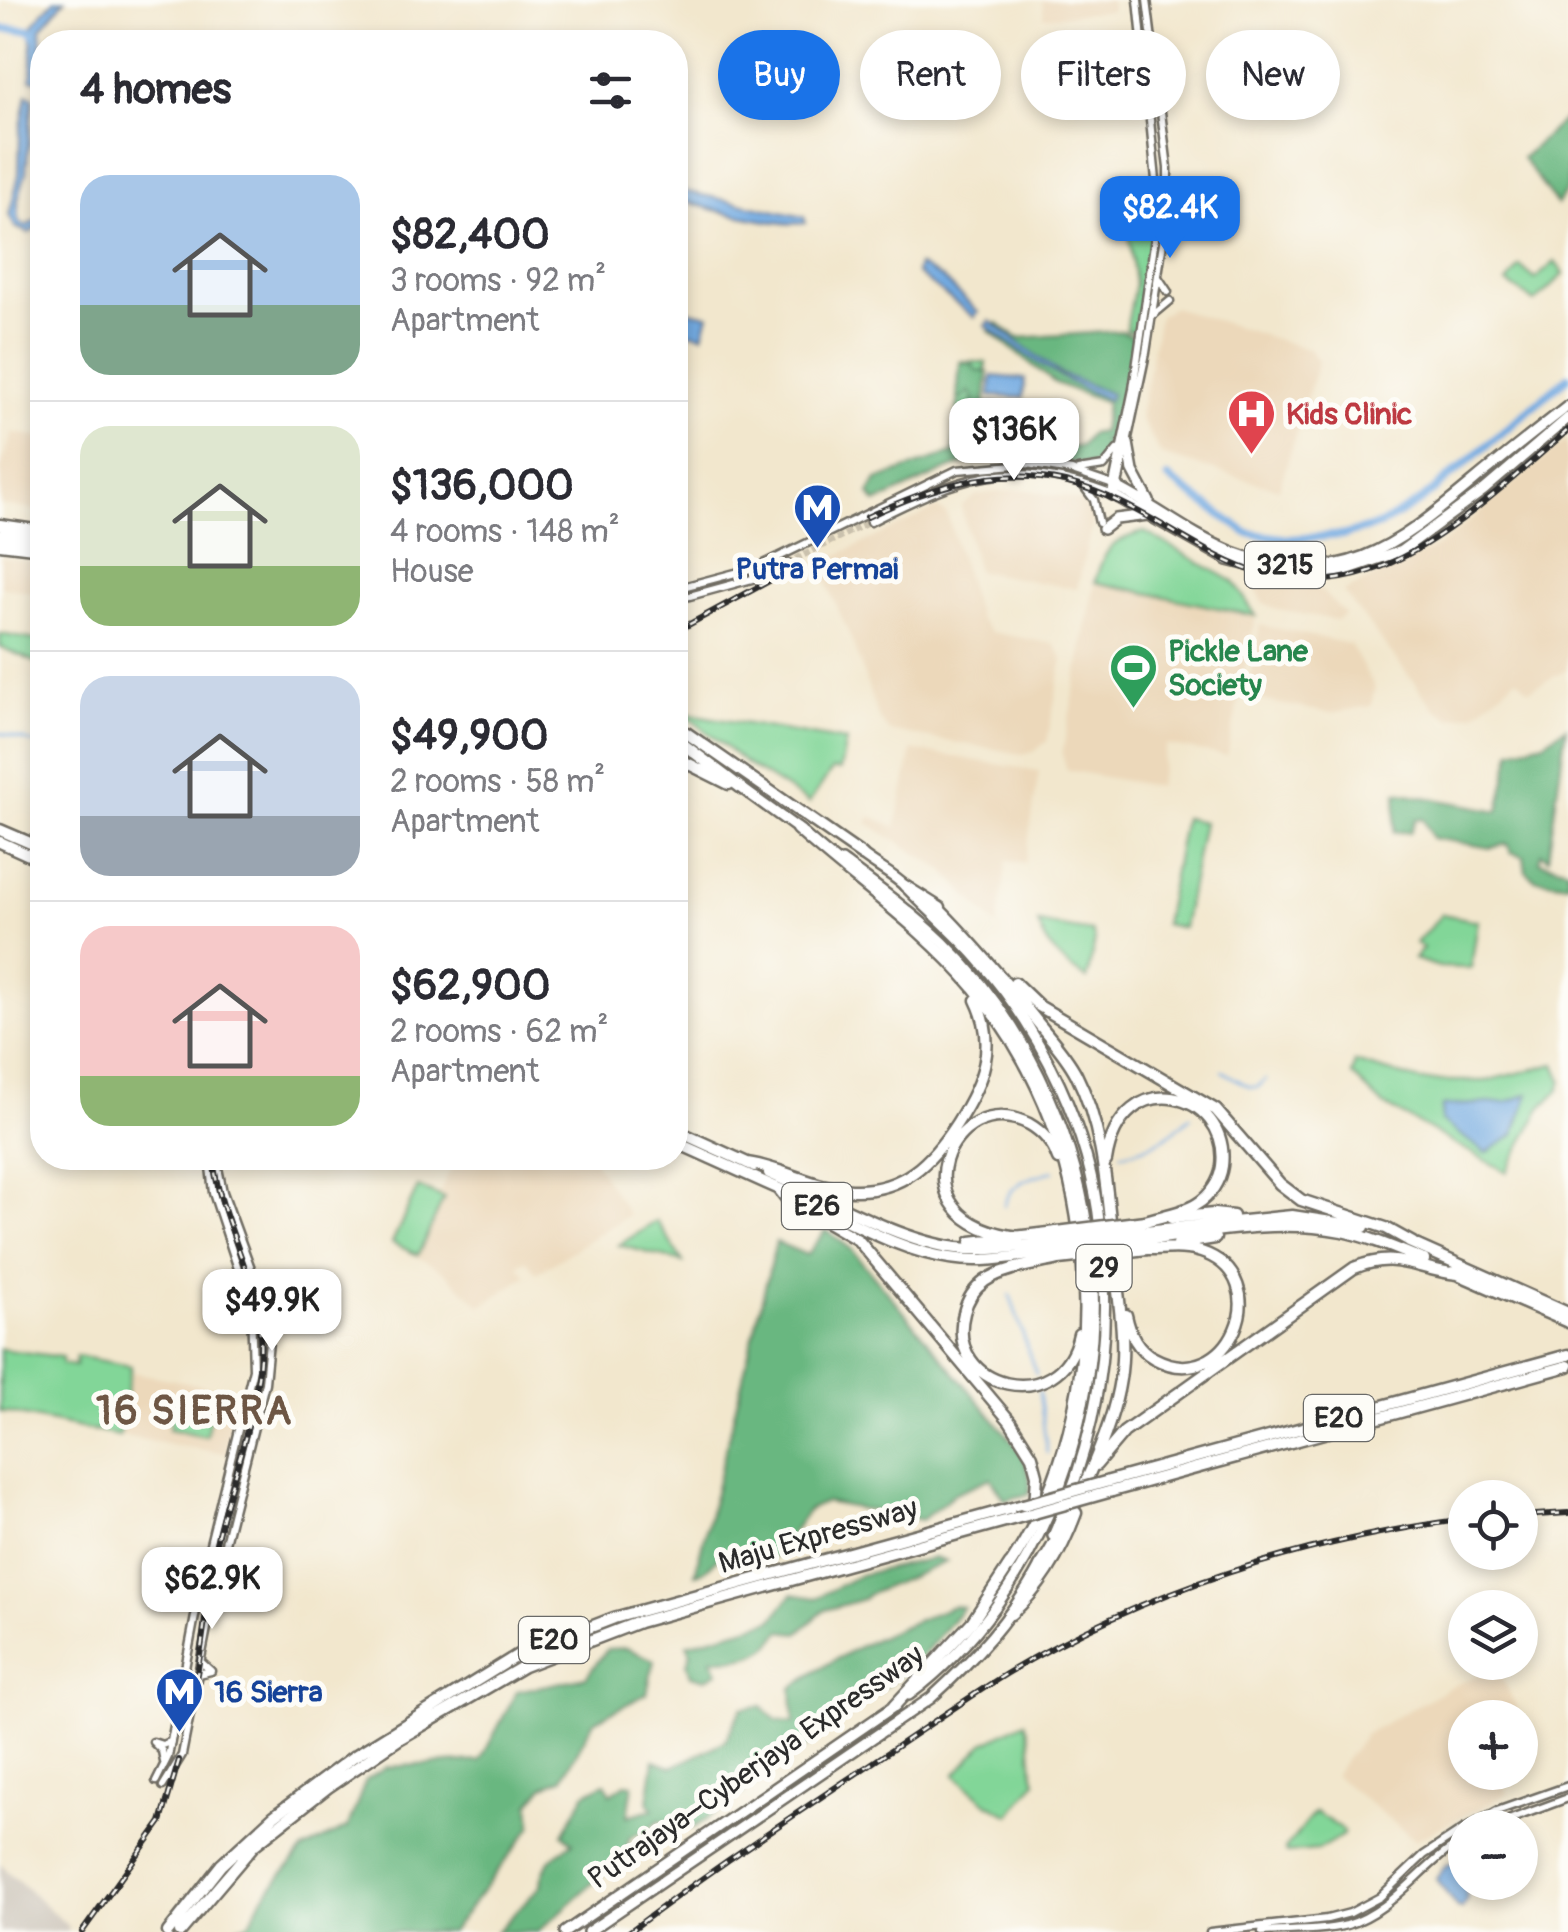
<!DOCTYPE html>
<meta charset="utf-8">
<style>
body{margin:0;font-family:Pangolin,sans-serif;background:#f7f7f7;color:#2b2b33;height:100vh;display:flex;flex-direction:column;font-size:38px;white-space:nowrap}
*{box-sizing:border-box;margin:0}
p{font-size:32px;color:#7c7c81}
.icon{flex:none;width:55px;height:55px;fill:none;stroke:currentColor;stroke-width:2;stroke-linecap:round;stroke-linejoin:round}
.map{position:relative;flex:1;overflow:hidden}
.sheet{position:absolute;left:30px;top:30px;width:658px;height:1140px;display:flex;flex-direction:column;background:#fff;border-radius:40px;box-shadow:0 5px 15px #0003}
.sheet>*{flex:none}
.top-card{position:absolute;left:718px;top:30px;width:700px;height:90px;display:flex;gap:20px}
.buttons{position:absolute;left:1448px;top:1480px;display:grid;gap:20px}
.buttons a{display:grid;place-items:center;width:90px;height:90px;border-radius:50%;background:#fff;box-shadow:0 5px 15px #0003;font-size:50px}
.price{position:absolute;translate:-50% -85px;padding:0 22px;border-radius:20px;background:#fff;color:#222;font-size:32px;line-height:65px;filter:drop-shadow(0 2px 5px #0008)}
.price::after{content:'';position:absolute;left:50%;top:60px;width:30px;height:22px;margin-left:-15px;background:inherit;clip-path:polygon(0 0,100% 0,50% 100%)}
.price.active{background:#1a73e8;color:#fff}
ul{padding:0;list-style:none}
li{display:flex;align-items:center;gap:30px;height:250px;padding:0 50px}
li+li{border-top:2px solid #e1e1e2}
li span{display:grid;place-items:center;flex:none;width:280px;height:200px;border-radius:30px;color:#555}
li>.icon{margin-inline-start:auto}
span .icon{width:120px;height:120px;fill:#fffc;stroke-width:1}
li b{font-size:42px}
h2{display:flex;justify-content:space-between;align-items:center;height:120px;padding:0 50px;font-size:42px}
.pill{padding:0 35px;border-radius:45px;background:#fff;box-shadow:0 5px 15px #0003;font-size:35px;line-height:90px}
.pill.active{background:#1a73e8;color:#fff}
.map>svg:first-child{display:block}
.built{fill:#ecd8ba}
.industrial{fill:#cbc3b8}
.green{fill:#82d698;stroke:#568062;stroke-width:2.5}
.forest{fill:#69b780;stroke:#4a7156;stroke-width:2.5}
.water{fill:#73aae1;stroke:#4f6a86;stroke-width:2.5}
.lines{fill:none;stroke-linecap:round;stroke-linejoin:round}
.stream{stroke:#73aae1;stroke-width:2.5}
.river{stroke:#73aae1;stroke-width:8}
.secondary-tunnel{stroke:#cac1ad;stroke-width:6;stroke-dasharray:6 3;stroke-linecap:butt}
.secondary-casing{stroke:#716d64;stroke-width:11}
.primary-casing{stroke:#716d64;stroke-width:14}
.trunk-casing{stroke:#716d64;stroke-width:14}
.motorway-casing{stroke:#716d64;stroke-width:15}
.secondary{stroke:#fff;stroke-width:6}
.primary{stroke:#fff;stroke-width:9}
.trunk{stroke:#fff;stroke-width:9}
.motorway{stroke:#fff;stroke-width:10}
.rail-casing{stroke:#2b2b2b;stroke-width:6}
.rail{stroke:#fdfcf7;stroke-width:2.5;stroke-dasharray:8;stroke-linecap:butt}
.motorway-bridge-casing{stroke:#716d64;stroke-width:15;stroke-linecap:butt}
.motorway-bridge{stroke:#fff;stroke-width:10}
.labels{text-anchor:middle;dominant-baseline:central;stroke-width:10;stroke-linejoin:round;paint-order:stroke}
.shield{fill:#fdfcf7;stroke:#6a6a68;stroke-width:2.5}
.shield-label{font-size:28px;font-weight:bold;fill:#2b2b2b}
.health-label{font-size:30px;font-weight:bold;fill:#be3a42;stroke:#fdfcf7;text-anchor:start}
.transit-label{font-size:30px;font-weight:bold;fill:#164399;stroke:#fdfcf7}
.leisure-label{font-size:30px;font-weight:bold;fill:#27864d;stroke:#fdfcf7;text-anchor:start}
.street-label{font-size:30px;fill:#2b2b2b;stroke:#fdfcf7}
.district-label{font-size:40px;font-weight:bold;letter-spacing:2.5px;fill:#6d5644;stroke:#fdfcf7}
</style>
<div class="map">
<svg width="1568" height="1932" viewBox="0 0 1568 1932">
<rect width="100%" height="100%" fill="#fdfcf7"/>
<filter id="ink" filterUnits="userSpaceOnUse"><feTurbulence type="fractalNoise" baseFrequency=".01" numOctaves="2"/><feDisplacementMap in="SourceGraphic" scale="20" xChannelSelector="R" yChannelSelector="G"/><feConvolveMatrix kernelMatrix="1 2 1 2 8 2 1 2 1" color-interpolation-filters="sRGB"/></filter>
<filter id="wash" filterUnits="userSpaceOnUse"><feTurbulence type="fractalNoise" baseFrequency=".0048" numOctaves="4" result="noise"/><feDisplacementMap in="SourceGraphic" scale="40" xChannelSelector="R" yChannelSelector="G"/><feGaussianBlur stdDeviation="2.25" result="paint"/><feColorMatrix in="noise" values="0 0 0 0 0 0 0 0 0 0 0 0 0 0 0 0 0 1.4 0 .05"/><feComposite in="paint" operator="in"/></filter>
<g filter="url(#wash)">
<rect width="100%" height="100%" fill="#f2e7cd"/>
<path class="built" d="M1042 0H1111L1112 11 1044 17Z
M1173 307 1311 350 1318 362 1279 489 1161 455 1140 417 1159 316Z
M13 432 42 438V511L0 505V468Z
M1568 439V669L1529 690 1517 678 1475 713 1451 718 1435 709 1343 592 1441 544Z
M1019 489 1066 497 1089 504 1095 512 1077 589 977 571 961 506 977 495Z
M937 508 947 514 979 620 991 632 1054 644 1063 658 1047 741 1034 752 1023 754 888 731 878 717 855 648 822 572 825 561Z
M0 557 42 563V594L0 586Z
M1095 582 1256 616 1227 756 1166 745 1158 787 1067 770 1062 754Z
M1254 585 1316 586 1345 614 1337 620 1278 610 1262 602Z
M1260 625 1350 644 1375 688 1371 706 1329 713 1245 697Z
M912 750 1039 771 1025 863 1007 861 997 927 943 870 867 823 871 816 896 827Z
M456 1158H592L629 1215 537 1273 526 1260 518 1265 526 1276 481 1306 443 1271 390 1242 417 1185 439 1194Z
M132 1372 242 1393 229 1454 121 1436Z
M1497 1668 1521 1717 1465 1718V1772L1499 1773 1507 1794 1415 1840 1334 1775 1365 1734 1450 1687Z"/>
<path class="industrial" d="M0 1864 69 1927 67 1932H0Z"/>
<path class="green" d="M1152 204 1154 228 1134 331 1126 330 1135 284 1125 206Z
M1555 262 1564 274 1535 302 1507 283 1520 266 1535 279Z
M962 361 986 363 976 444 954 449Z
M1145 532 1234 582 1256 616 1095 582C1103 551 1112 539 1145 532Z
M0 634 42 641V665L0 647Z
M684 713 846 741 840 770H832L809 803 745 763Z
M1184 818 1203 822 1183 928 1164 924Z
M1442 914 1478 921 1471 968 1439 967 1414 959 1423 948 1416 943Z
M1038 923 1092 932 1095 940 1087 979C1063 964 1047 950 1038 923Z
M1355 1062 1420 1081H1486L1555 1064 1562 1080 1559 1090 1541 1108 1507 1172 1382 1104 1352 1075Z
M418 1187 444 1198 418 1255 392 1243Z
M657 1221 683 1262 619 1245Z
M0 1349 62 1357V1364L75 1366 76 1356 131 1366 119 1436 0 1411Z
M160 1402 211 1412 206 1436 169 1429 172 1411 159 1407Z
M1025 1722C1035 1744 1028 1758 1036 1781L1010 1815 986 1802 955 1775 984 1743Z
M1315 1812 1344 1831 1343 1835 1317 1850 1286 1853 1285 1849Z"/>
<path class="forest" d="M1568 116V188L1557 205 1522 158Z
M997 323 1018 338 1121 331 1135 337 1131 370 1114 441H1102L1111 450 1104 460 1091 466 1052 459 984 457 949 469 876 503 869 494 877 480 955 452 962 435 969 437 973 397 969 392 963 399 957 398 960 362 971 363 977 371 988 372 983 433C996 434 1012 431 1026 434 1052 439 1043 452 1081 446L1090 434 1102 432 1106 403 1055 383 989 331Z
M1566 727 1548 858 1541 853 1539 861 1568 869V884L1535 879 1526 871 1524 856 1511 852 1507 844 1491 848 1432 838 1423 819H1416L1410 832H1394L1397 792 1499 811 1512 750 1544 742Z
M826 1230 851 1249 1018 1448C1026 1461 1033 1478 1029 1494L1005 1500 991 1478 955 1493 922 1520 825 1502 808 1510 773 1559C761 1556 742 1547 730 1550 716 1554 711 1571 695 1574L776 1242 807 1255Z
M933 1558 946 1562 867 1595 864 1599 825 1610 798 1633 781 1631C766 1658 740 1659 712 1659L718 1672 705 1679 691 1675 687 1663 691 1653 687 1644 772 1620 792 1594 816 1598 860 1575Z
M953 1606 963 1607 919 1660 831 1729 694 1828 659 1820 646 1831 630 1837 624 1855 538 1932H496L541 1886C541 1865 556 1853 573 1843L563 1834 585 1794 605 1783 611 1794 627 1783 633 1784 628 1816 653 1809 648 1802 654 1760 673 1767 725 1741 742 1708 762 1706 776 1720 794 1723 792 1688C839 1652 898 1628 953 1606Z
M626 1648 654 1660 647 1694 594 1721 562 1779 544 1786 530 1804 532 1826 451 1932H225L250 1923 261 1900 303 1850 348 1827 366 1780 387 1767 480 1761 517 1691 586 1677 607 1649Z"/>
<path class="water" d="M54 0H65L41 28 42 53 38 81 31 79C34 65 30 33 32 27 36 18 48 8 54 0Z
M27 94 33 98 26 173 18 200 19 221 26 226 42 216V225L29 233 15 227 9 215 19 174 20 132Z
M675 189 804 217 806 223C777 227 704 209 675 197Z
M918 265 943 279 978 312 974 317 916 273Z
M675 308 709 315 703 335 675 329Z
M990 321 1061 374 1111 394 1109 400C1062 382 1027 355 986 326Z
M992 376 1025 379 1023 398 990 396Z
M990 403 1023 405 1022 424 989 423Z
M1028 405 1061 408 1060 427 1027 425Z
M1529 1094 1514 1135 1486 1153 1441 1121 1442 1106 1507 1102Z
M1459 1861 1467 1898 1462 1908 1457 1907 1436 1879 1446 1865Z"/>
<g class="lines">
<path class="stream" d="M0 733 40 745
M1222 1071 1250 1087H1258L1266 1079
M1121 1154C1151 1147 1169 1138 1191 1116
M1004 1206C1011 1181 1031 1177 1054 1171
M1010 1295 1036 1374
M1039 1391 1047 1453"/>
<path class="river" d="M0 29 30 30 36 37
M1168 478 1247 533 1289 539 1344 535 1380 525 1422 500 1568 377"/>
</g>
</g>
<g filter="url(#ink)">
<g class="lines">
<path class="secondary-tunnel" d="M788 563 870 522"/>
<defs>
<path id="secondary" d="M1158 277 1168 292
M1152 316 1170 301
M1078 470 1104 466 1117 450
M1082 484 1094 500 1099 523
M1117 490 1146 353 1168 210V168L1147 0
M870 522C961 476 1010 456 1111 494L1133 389 1159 210 1138 0
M675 589 758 567 957 470 1027 464 1072 471 1113 485
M675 600 752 579 788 563
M198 1674 211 1671 201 1662
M164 1762 162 1751 153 1742 162 1745 170 1742
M156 1781 168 1757 205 1564 253 1369 251 1308 213 1193 209 1158
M163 1786 182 1755 219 1567 265 1383 269 1341 263 1301 223 1192 216 1158
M1466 1828 1497 1811 1568 1786
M1487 1828 1568 1798
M1210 1932 1327 1919 1350 1913 1380 1897 1424 1855 1465 1828
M1262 1932C1290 1930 1319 1932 1347 1925 1394 1911 1423 1863 1465 1839"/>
<path id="primary" d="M1128 443 1133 471 1149 501
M1113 485C1154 505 1191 536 1233 552 1339 592 1395 547 1473 482 1504 456 1536 431 1568 406
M1111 494 1228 560 1289 575 1340 572 1401 551 1484 490 1568 418
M1103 529 1116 519 1148 515"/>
<path id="trunk" d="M740 787 801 831
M862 855C876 866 894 875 906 887 929 911 955 933 977 958 1043 1032 1090 1131 1100 1229
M842 861C877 887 912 912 943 942 1022 1018 1072 1124 1088 1232
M1053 1536C1094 1444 1112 1351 1102 1250
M909 1695C1041 1596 1107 1414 1091 1252
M565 1932 896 1705
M588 1932 931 1698C975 1658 1013 1617 1041 1564"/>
<path id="motorway" d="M0 525 42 531
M0 535 42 540
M0 544 42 549
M675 725 862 855
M675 738 740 787
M675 757 729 784
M797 829C856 882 923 927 974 988 1032 1057 1068 1145 1079 1233
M0 830 42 848
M0 842 42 861
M905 886 940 908
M935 905C971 941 1003 979 1035 1019 1049 1037 1065 1053 1076 1074 1106 1133 1107 1201 1115 1266 1119 1303 1126 1342 1120 1379 1112 1434 1070 1520 1040 1567
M1015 983 1039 1006 1216 1110 1280 1184 1301 1200 1386 1228 1413 1243
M675 1130 754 1166
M675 1142 784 1191
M1106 1161C1121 1062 1231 1091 1222 1166 1220 1181 1210 1196 1197 1204 1183 1213 1161 1216 1145 1221
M747 1163C783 1168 816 1189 852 1190 903 1192 932 1162 957 1123 983 1083 998 1045 976 1000
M769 1173C824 1197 899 1241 957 1248 990 1252 1025 1245 1058 1242
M779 1189 786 1198 858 1240 1010 1421 1032 1456 1037 1475 1035 1507
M799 1198C847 1219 899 1251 950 1258 985 1264 1023 1255 1058 1251
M1171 1218 1214 1214 1233 1216
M1145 1231 1292 1216 1364 1227
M1020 1237C888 1222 952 1085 1029 1124 1043 1132 1053 1144 1058 1159
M1146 1240C1210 1232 1277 1218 1342 1231 1370 1237 1397 1249 1424 1260
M971 1242 1057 1232
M1409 1242 1568 1313
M1178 1244 1215 1238
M1059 1259C1035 1265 1005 1267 985 1281 974 1289 967 1300 964 1313 944 1389 1061 1418 1079 1334
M1453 1272 1568 1322
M1126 1315C1130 1334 1137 1349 1154 1358 1228 1398 1280 1278 1201 1252 1185 1246 1164 1249 1147 1249
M1096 1465 1124 1432 1354 1268C1399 1250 1416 1270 1458 1274
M1109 1481 1568 1355
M1112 1491 1568 1366
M1008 1568C1070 1477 1094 1359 1081 1250
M1011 1614C1042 1587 1062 1551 1076 1513
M894 1706 972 1622 1010 1564
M168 1932 221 1865 274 1816 353 1757 518 1655 614 1618 1023 1505
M180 1932 254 1845 328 1787 399 1739 524 1666 639 1622 1016 1518"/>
</defs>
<use href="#secondary" class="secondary-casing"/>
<use href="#primary" class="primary-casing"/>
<use href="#trunk" class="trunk-casing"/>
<use href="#motorway" class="motorway-casing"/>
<use href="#secondary" class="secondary"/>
<use href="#primary" class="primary"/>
<use href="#trunk" class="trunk"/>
<use href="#motorway" class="motorway"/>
<defs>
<path id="rail" d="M867 517C930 487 994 466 1065 482 1177 509 1240 614 1370 571 1438 549 1514 477 1568 430
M675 632 793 568
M1520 1516 1568 1513
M196 1679C205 1634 207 1588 216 1543 230 1477 264 1401 260 1334 256 1273 219 1219 213 1158
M82 1932 161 1822 179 1760
M629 1932C704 1875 782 1823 860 1771 909 1739 957 1705 1006 1674 1145 1590 1305 1540 1465 1519"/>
</defs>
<use href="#rail" class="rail-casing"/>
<use href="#rail" class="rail"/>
<defs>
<path id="motorway-bridge" d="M1057 1232 1145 1221
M1058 1242 1145 1231
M1058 1251 1146 1240
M1059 1259 1147 1249
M1023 1505 1109 1481
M1016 1518 1112 1491"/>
</defs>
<use href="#motorway-bridge" class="motorway-bridge-casing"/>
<use href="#motorway-bridge" class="motorway-bridge"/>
</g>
</g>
<defs>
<symbol id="hospital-pin" viewBox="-11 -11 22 30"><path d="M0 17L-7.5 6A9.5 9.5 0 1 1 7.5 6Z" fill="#e0444e" stroke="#fdfcf7"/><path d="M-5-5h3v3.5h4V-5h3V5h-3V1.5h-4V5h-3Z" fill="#fff"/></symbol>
<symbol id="metro-pin" viewBox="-11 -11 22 30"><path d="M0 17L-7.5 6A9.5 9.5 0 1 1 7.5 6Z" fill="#1a4fb4" stroke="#fdfcf7"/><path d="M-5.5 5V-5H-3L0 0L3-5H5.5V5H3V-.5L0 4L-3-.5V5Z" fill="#fff"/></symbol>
<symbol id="stadium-pin" viewBox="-11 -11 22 30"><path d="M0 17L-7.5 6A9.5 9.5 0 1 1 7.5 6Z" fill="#2e9e5b" stroke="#fdfcf7"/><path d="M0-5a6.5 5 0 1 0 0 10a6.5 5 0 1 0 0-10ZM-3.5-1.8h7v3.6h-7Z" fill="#fff"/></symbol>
</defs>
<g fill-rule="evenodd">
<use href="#hospital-pin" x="1224" y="386" width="55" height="75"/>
<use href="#metro-pin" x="790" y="480" width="55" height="75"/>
<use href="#stadium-pin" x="1106" y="640" width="55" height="75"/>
<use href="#metro-pin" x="152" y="1664" width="55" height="75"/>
</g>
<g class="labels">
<g class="shield">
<rect x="1245" y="542" width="80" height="46" rx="8"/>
<rect x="782" y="1183" width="70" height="46" rx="8"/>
<rect x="1076.5" y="1245" width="55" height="46" rx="8"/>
<rect x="1304" y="1395" width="70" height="46" rx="8"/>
<rect x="519" y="1617" width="70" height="46" rx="8"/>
</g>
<g class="shield-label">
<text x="1285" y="565">3215</text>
<text x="817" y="1206">E26</text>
<text x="1104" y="1268">29</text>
<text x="1339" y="1418">E20</text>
<text x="554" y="1640">E20</text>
</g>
<g class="health-label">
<text x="1286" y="414">Kids Clinic</text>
</g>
<g class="transit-label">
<text x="817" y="569">Putra Permai</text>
<text x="214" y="1692" text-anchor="start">16 Sierra</text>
</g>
<g class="leisure-label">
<text x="1168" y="651">Pickle Lane<tspan x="1168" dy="34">Society</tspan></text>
</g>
<g class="street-label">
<text transform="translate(818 1536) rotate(-16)">Maju Expressway</text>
<text transform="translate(756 1767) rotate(-35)">Putrajaya–Cyberjaya Expressway</text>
</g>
<g class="district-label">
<text x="195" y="1411">16 SIERRA</text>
</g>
</g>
</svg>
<div class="buttons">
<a><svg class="icon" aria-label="locate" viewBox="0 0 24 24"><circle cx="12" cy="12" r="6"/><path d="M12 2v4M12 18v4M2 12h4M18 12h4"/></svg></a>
<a><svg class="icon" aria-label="layers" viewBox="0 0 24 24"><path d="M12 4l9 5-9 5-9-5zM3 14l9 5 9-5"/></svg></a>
<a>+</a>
<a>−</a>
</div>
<b class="price active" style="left:1170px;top:261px">$82.4K</b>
<b class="price" style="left:1014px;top:483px">$136K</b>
<b class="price" style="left:272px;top:1354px">$49.9K</b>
<b class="price" style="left:212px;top:1632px">$62.9K</b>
<div class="top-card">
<a class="pill active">Buy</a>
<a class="pill">Rent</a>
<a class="pill">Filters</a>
<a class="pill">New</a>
</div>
<section class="sheet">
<h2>4 homes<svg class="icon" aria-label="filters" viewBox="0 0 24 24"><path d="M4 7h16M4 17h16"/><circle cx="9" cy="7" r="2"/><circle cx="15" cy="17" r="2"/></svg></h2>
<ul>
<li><span style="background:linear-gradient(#a9c7e8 65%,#7fa58c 0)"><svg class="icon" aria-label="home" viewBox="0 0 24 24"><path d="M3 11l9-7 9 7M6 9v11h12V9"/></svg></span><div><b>$82,400</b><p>3 rooms · 92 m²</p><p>Apartment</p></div></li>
<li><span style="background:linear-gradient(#dfe7d0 70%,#8fb573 0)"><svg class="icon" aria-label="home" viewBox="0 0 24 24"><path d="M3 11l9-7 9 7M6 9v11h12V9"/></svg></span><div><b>$136,000</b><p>4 rooms · 148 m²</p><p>House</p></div></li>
<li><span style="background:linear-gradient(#c9d6e8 70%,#9aa5b1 0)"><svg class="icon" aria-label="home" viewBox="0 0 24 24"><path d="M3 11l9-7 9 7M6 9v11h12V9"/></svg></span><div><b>$49,900</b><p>2 rooms · 58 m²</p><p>Apartment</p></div></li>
<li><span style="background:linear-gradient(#f6c9c9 75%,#8fb573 0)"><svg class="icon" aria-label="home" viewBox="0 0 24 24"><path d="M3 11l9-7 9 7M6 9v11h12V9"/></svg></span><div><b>$62,900</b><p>2 rooms · 62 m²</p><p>Apartment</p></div></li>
</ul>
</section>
</div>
